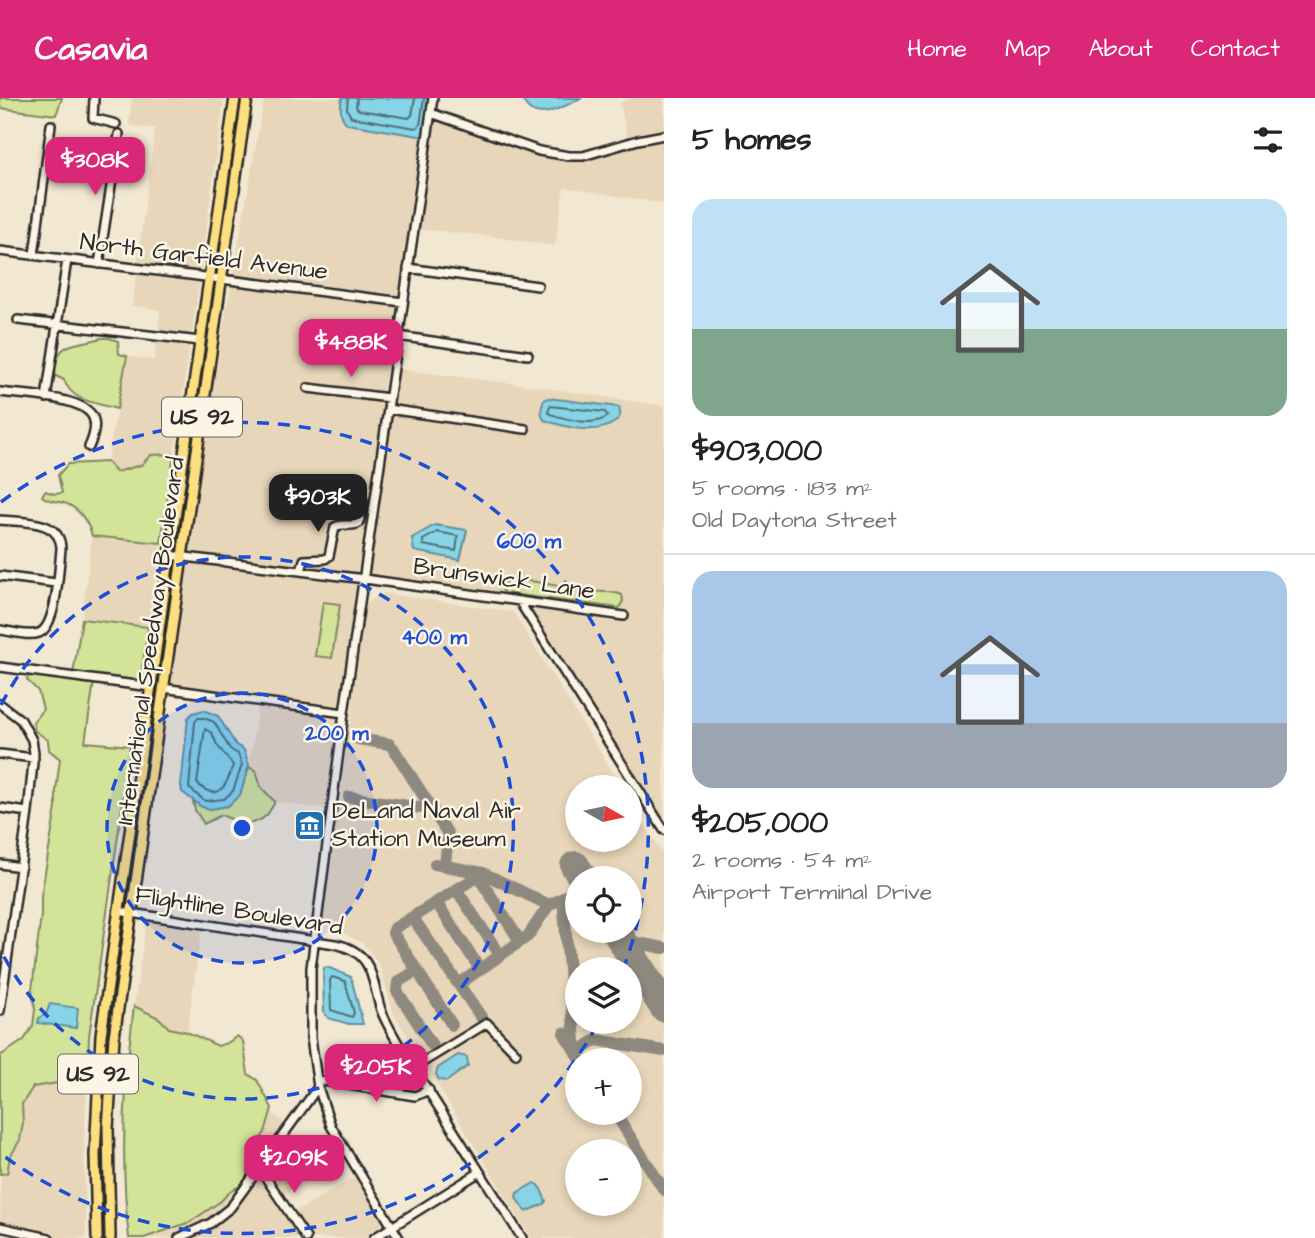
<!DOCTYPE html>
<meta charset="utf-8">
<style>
body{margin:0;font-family:"Architects Daughter",sans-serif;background:#f6f6f6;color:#222;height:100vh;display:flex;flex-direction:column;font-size:26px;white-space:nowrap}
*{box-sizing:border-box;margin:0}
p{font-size:23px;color:#767676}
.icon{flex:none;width:38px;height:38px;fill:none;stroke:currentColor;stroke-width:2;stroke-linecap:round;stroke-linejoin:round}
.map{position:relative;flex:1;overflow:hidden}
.details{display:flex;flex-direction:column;background:#fff;width:651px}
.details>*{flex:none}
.needle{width:46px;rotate:99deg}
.buttons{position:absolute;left:565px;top:677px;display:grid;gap:14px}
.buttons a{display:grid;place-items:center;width:77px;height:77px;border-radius:50%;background:#fff;box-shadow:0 4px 10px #0003;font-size:35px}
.price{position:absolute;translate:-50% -60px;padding:0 16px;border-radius:14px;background:#db2777;color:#fff;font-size:23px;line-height:46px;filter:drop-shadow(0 2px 4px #0008)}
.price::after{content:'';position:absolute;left:50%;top:42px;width:21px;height:16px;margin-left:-10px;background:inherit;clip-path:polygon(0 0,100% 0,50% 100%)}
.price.active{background:#222;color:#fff}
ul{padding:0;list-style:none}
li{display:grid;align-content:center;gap:14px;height:371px;padding:0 28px}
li+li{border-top:2px solid #e0e0e0}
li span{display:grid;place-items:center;height:217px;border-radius:21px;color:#555}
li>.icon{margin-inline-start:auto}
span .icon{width:126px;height:126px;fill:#fffc;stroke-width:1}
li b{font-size:30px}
h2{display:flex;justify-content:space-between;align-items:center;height:84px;padding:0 28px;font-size:30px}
header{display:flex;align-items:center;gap:42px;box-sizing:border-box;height:98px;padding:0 35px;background:#db2777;color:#fff}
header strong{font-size:33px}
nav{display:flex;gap:38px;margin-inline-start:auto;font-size:24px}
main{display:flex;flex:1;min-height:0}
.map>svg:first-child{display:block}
.built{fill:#e7d6b9;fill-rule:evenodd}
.green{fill:#d3e498;stroke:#7f8862;stroke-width:2}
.water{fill:#87d4e7;stroke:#62909c;stroke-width:2}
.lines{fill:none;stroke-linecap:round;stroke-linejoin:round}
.shore{stroke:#506f76;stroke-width:2}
.taxiway{stroke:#8e897e;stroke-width:12}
.runway{stroke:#8e897e;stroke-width:30}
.minor-casing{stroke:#2b2b2b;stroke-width:12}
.major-casing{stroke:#2b2b2b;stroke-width:14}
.minor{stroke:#fcf5e5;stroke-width:7}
.major{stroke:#fedf80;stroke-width:9}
.ring{fill:none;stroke:#1d4ed8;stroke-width:3.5;stroke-dasharray:12 9}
.labels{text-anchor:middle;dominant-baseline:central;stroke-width:5;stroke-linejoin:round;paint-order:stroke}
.shield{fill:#fcf5e5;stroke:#6a6863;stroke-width:2}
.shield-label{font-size:23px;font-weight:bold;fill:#2b2b2b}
.street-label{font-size:24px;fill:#2b2b2b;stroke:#fcf5e5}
.poi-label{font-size:24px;fill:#2b2b2b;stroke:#fcf5e5;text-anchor:start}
.centre{fill:#1d4ed8;stroke:#fcf5e5;stroke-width:3.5}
.ring-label{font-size:21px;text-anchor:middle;font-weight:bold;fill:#1d4ed8;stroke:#fcf5e5;stroke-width:5;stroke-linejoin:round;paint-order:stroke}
</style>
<header>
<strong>Casavia</strong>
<nav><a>Home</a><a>Map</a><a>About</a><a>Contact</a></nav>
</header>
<main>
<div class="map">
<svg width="664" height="1140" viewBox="0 0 664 1140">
<rect width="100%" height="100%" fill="#f2e7d1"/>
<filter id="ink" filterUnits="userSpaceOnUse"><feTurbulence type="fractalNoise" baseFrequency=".0143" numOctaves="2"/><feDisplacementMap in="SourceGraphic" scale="14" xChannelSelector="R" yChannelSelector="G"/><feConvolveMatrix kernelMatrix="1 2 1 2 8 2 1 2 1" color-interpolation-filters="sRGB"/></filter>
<g filter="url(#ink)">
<path class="built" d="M132 0H224L200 175 137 168 155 31 129 27Z
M264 0H342L340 11 348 26 425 39 400 201 233 179Z
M630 0H664V35L628 42 620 5Z
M433 18 564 62 664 40V106L564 89 555 148 489 138 416 131Z
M137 172 200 179 191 240 158 236 160 212 132 208Z
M232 183 399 205 362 478 304 471 305 465 326 463 337 431 361 427 366 402 362 400 357 424 333 428 330 433 326 457 308 459 299 470 187 457 222 236Z
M157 240 190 244 174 356H158L141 367 115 374 107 364 127 258 154 262Z
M396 271 533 288 664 308V728L517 497 619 510 617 495 584 493 534 484 504 486 503 495 368 477 390 314 528 333V329L391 309ZM548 300 558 301 619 310 594 332 544 322ZM435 427 467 432 460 462 415 453 413 440Z
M92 438 161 445 148 529 82 521Z
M187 461 362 483 342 612 169 589Z
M383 495 513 514 622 689 578 690V742H630V703L664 758V1140H531L394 916 379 866 363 845 323 826 366 505ZM578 780H630V833H578ZM578 872H630V924H578ZM578 962H630V1015H578ZM578 1054H630V1106H578Z
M168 593 341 617 329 711 274 704 266 697 261 688 256 673 249 669 258 609 168 597Z
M147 820 202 828 187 934 169 930 159 920 134 908Z
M68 978 78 985H87L84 1047 86 1140H57L0 1126 1 1076 7 1075 14 1053 23 1025 21 1011 26 996 33 988 64 984Z
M271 1014 287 1027 229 1108 209 1123 185 1135 172 1140H144L190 1124 221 1103 231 1092 241 1087 247 1080 250 1057 265 1034Z
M290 1033 315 1076 281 1098 262 1073Z
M259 1077 303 1140H191L233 1111Z
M358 1077 389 1128 370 1140H309L293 1115Z"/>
<path class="green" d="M0 0H62L56 17 0 10Z
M101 240H109L118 243 119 256 127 258 117 311C96 304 73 305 64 282L56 278C54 270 55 268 57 261 62 243 85 246 101 240Z
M174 356 161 445 92 438C89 426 80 412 69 407 60 402 50 405 42 398L45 393 55 396 62 395 58 377 68 366 107 364 116 374 141 367 151 357Z
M508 481C533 481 558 489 584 493 596 495 611 492 622 497L623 503 619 510 503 495 502 490Z
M323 504 340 506 332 560 315 558Z
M82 521 148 529 140 584 73 576Z
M29 575 94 584 85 644 131 648 89 938 87 985H78L69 979 64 984 33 989 22 1006 23 1025 20 1042 10 1059 7 1075 0 1076V958L24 942 33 928 35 911 32 892 41 817V798L56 710V692L60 661 49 652 48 642 35 633 33 624 43 611 38 593 27 582Z
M249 669 256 673 261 689 274 703V706L267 717 260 722 246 727 221 717 204 726 195 712 193 703 202 709 228 707 240 697Z
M134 908 159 920 169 930 187 934 218 948 229 944 237 938 243 943 248 976 257 982 272 1010 265 1034 250 1057 247 1080 241 1088 231 1092 221 1103 190 1124 144 1140H129C120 1063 124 985 134 908Z"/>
<path class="water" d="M342 0H431L425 39 348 26C339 20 340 9 342 0Z
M522 0H582C564 8 533 29 522 0Z
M548 300 619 309C621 317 621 319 615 324 596 338 565 329 544 322 540 315 541 310 544 302Z
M435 427 467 432 460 462 414 453 412 440Z
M204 612 218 618 236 647 244 652 249 667 240 697 228 708 211 711 202 709 182 694 181 687 188 620 193 615Z
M327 869 351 879 363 926H349L328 920 324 914 323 875 324 870Z
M50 906 78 910 76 930 38 925 39 920 46 916Z
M458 957 467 959 468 968 447 983 439 982 436 976 438 970Z
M534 1085 539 1087 546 1103 544 1106 526 1114 516 1100 517 1095Z"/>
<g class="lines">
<path class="shore" d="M348 0 347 11 351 19 416 30 420 27 424 0
M357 0 356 9 359 12 409 20 412 17 415 0
M550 308 605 314 608 318C594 330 567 321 550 316L548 314Z
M437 434 458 438 456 453 423 447V442Z
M198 620H204L214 624 230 651 238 656 242 667 233 693 224 701 205 703 189 690 195 624Z
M205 631 212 635 217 647 233 667C227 688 218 706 197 685Z
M332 879 345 883 354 915 352 919 331 912 330 882Z"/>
<path class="taxiway" d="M358 641 389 646 393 650 448 736 445 767
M349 699 421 710 429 706
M435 766 483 775 549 807 563 800
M478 778 520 843
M578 789 563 800 576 955 596 942 664 953
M456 791 500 857
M436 804 480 871
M413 820 481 919
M622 842 664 850
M416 873 398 884 397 893 432 947
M459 886 528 838 549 807
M452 927 393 835 395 830 483 775
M564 935 581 962
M615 1015 664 1092"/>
<path class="runway" d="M575 768 583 780
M616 833 664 909"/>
<defs>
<path id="minor" d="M94 0 93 20 116 26
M431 15 539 53 569 58H583L638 42 664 37
M0 153 403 204
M34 157 51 27
M99 166 119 36
M408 170 538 188
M18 222 200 243
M398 238 528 257
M308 290 389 300
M0 294C22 297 77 298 91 316 98 325 93 340 89 349
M46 300 67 162
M388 311 525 331
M0 422C22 424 61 421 61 451 59 470 57 528 39 535 28 539 11 533 0 532
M169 457 365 481 624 518
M301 473 304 462 325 461 329 458 335 429C342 424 351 430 359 425L363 403
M0 478 56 485
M519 503 664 732
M0 569 151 589
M163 590 344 615
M0 606 21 622 32 642 34 655 28 714 0 913
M0 656 34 660
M0 710 28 714
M0 766 21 769
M118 813 335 846C375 854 371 882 381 912 386 925 393 936 399 947L522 1140
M415 969 487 925 516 955
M318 982 415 998 429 992
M259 1074 266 1080 306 1140
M0 1129 49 1140
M179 1140 211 1125 231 1109 318 989
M374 1140 480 1074
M399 1140 331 1028 318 989 311 940V870L344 615 433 0"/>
<path id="major" d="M97 1140 95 1057 101 937 235 0
M110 1140 108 1030 114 939 247 0"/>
</defs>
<use href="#minor" class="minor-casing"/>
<use href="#major" class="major-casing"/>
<use href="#minor" class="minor"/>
<use href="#major" class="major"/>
</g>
</g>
<circle cx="242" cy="730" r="135" fill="#1d4ed8" fill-opacity=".12"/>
<g class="ring">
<circle cx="242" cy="730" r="135"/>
<path d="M1 607A271 271 0 1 1 1 853"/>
<path d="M597 927A406 406 0 0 1 1 1056M1 404A406 406 0 0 1 624 869"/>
</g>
<defs>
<symbol id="museum-square" viewBox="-11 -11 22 22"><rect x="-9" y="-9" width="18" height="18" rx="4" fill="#1f6fb2" stroke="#fcf5e5"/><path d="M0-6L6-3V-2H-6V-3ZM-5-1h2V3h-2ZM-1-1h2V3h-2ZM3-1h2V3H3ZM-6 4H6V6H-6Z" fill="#fff"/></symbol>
</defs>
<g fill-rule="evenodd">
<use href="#museum-square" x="292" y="710" width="35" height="35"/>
</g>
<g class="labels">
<g class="shield">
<rect x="162" y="299.5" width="80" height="39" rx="5"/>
<rect x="58" y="956.5" width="80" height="39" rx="5"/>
</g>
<g class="shield-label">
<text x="202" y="319">US 92</text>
<text x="98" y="976">US 92</text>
</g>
<g class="street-label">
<text transform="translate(204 159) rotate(7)">North Garfield Avenue</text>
<text transform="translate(504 481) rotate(8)">Brunswick Lane</text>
<text transform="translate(151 543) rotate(-82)">International Speedway Boulevard</text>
<text transform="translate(239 813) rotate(9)">Flightline Boulevard</text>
</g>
<g class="poi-label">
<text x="332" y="713">DeLand Naval Air<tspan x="332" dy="28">Station Museum</tspan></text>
</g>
</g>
<circle cx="242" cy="730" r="10" class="centre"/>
<g class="ring-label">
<text x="529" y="450">600 m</text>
<text x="434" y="546">400 m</text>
<text x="337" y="642">200 m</text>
</g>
</svg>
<div class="buttons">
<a><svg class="needle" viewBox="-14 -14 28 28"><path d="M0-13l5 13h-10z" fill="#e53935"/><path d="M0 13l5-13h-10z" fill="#767676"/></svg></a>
<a><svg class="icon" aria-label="locate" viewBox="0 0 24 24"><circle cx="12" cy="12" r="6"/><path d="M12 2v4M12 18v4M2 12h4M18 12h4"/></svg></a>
<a><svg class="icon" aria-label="layers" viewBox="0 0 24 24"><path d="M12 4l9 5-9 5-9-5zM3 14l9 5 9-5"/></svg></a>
<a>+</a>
<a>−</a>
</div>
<b class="price" style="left:95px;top:99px">$308K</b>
<b class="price" style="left:351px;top:281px">$488K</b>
<b class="price active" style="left:318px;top:436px">$903K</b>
<b class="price" style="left:376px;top:1006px">$205K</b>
<b class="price" style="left:294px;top:1097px">$209K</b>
</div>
<section class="details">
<h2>5 homes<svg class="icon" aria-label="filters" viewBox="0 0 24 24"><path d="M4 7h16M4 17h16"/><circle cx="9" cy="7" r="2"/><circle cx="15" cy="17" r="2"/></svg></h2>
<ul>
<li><span style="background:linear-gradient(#bfe0f5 60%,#7fa58c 0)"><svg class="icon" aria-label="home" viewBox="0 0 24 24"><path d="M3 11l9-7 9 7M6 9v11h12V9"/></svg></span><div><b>$903,000</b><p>5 rooms · 183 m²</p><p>Old Daytona Street</p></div></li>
<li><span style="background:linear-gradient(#a9c7e8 70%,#9aa5b1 0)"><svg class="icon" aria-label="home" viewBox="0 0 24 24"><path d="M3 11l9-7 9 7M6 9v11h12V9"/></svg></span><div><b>$205,000</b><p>2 rooms · 54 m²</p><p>Airport Terminal Drive</p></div></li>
</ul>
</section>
</main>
